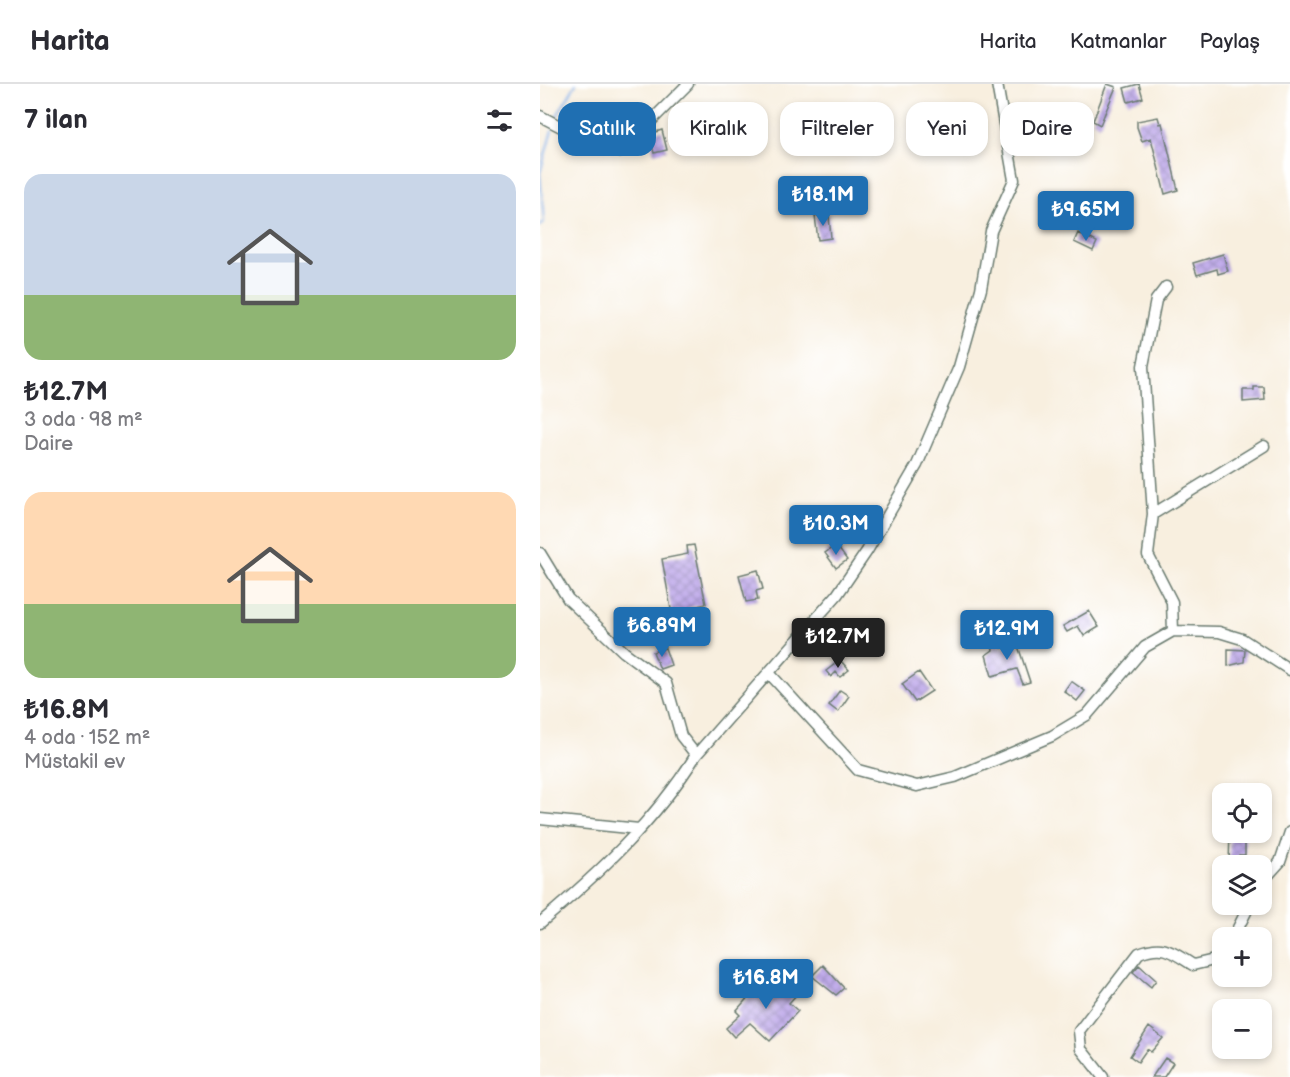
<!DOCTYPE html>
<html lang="tr">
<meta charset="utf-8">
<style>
body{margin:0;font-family:"Balsamiq Sans",sans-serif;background:#f2f2f3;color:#2b2b33;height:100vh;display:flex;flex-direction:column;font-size:22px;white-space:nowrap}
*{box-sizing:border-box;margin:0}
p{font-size:20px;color:#7c7c81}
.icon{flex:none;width:33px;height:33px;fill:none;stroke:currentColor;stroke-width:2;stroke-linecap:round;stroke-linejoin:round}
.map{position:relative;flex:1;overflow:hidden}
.sheet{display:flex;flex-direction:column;background:#fff;width:540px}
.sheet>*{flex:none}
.guide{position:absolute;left:18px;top:18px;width:570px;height:54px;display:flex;gap:12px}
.tools{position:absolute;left:672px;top:699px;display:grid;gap:12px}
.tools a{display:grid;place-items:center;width:60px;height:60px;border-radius:12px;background:#fff;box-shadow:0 3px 9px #0003;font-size:30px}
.price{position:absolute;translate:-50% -51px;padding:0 14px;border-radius:6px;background:#1f6fb2;color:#fff;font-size:20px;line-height:39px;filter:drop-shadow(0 2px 3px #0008)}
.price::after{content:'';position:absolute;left:50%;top:36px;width:18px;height:14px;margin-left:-9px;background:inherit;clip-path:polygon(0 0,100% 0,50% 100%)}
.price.selected{background:#222;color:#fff}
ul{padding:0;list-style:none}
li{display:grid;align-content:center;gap:12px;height:318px;padding:0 24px}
li span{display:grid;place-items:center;height:186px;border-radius:18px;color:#555}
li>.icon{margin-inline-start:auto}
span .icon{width:108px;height:108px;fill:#fffc;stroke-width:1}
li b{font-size:26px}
h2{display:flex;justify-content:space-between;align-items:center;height:72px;padding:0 24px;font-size:26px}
.tag{padding:0 21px;border-radius:18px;background:#fff;box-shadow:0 3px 9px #0003;font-size:21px;line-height:54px}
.tag.selected{background:#1f6fb2;color:#fff}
header{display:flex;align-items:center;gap:36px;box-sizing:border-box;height:84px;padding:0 30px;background:#fff;border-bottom:2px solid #e1e1e2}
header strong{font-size:28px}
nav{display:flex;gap:33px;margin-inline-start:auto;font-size:21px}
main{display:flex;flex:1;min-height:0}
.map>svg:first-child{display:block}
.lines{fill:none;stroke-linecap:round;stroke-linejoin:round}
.stream{stroke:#7eafea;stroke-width:2}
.building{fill:url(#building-cross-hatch)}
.minor-casing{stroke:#6b7b70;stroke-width:13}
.minor{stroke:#fff;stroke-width:10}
</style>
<header>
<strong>Harita</strong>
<nav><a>Harita</a><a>Katmanlar</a><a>Paylaş</a></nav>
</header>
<main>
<section class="sheet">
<h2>7 ilan<svg class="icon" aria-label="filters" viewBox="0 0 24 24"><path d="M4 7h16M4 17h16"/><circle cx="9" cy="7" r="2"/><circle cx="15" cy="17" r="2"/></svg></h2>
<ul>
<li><span style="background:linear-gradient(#c9d6e8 65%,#8fb573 0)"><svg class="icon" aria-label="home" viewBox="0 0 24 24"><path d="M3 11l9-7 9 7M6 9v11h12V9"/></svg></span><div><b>₺12.7M</b><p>3 oda · 98 m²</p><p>Daire</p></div></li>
<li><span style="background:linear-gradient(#ffd9b3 60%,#8fb573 0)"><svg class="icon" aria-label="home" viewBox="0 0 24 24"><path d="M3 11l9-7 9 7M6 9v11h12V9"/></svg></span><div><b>₺16.8M</b><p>4 oda · 152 m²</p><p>Müstakil ev</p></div></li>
</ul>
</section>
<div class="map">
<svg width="750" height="993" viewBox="0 0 750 993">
<defs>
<pattern id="building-cross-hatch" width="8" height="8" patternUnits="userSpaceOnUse" patternTransform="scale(1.5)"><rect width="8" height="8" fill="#bba4e9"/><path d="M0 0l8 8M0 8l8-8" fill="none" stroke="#9787be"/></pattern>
</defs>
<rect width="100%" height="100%" fill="#fff"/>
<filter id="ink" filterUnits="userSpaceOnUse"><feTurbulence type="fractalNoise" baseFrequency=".0167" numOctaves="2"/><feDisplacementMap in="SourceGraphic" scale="12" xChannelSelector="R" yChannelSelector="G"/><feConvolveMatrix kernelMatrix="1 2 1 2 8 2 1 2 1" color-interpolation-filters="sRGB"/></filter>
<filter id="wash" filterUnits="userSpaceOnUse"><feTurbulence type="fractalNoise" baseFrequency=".008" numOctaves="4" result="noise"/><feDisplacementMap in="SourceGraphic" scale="24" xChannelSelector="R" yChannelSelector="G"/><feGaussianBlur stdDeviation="1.35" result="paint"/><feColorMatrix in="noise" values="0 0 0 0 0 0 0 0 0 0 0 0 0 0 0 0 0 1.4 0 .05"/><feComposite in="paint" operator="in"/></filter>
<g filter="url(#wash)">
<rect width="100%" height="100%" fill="#f8efdf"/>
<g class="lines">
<path class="stream" d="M16 33 36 0
M0 89 12 46
M0 90 4 138 0 142"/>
</g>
<g id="blocks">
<path class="building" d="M567 0 576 3 560 41 553 37Z
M599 0 603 14 588 18 584 4Z
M618 33 620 40 622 39 638 106 625 110 611 54 602 57 597 43V37Z
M122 46 127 66 114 69 109 50Z
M289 131 291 154 278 156 275 132Z
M538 149 557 158 553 167 534 158Z
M683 170 688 187 678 190 677 185 657 191 653 179Z
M714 303H724L725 316 703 318V306H714Z
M154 461 166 520 148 524 152 538 134 542 122 475 148 470 147 462Z
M296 461 307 476 296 484 285 469Z
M218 486 223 505 216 507 218 516 206 518 199 491Z
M549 527 559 543 544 552 538 542 527 548 523 542Z
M460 556 462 564 477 559 490 598 483 600 477 585 452 592 446 571 453 566 451 558Z
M125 564 131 581 120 585 113 568Z
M688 565 705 566 704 578 688 582Z
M300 576 309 586 300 593 296 588 291 593 286 587Z
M379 588 392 607 375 618 362 600Z
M531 597 545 607 537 617 524 607Z
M300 606 309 612 298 628 289 621Z
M690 748H704L705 753V771H699L698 779H689Z
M283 881 304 904 296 911 272 892Z
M599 881 616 896 611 903 593 888Z
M227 892 241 904 245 900 257 910 249 919 258 927 230 957 210 939 194 953 186 944 200 931 196 927Z
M609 943 623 954 611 968 607 965 598 978 590 972Z
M625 974 633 979 624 993H612Z"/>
</g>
</g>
<g filter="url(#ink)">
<use href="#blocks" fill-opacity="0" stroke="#6b7b70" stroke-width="1.5"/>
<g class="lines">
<defs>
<path id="minor" d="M0 32 60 63 80 68 148 0
M626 203 616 216 603 282 613 430 608 471 632 518 633 547
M613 430 724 362
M0 469 28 515 84 568 126 599 141 652 156 671
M229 589 318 686 377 702 415 693 512 652 547 631 605 563 633 547 679 548 702 555 750 586
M0 735 99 745
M722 798 740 778 750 748
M0 839C58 790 116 736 156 671L297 511 327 467 377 381 419 283 441 205 451 147 474 96 457 0
M693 854 710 820
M563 993 541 965 539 947 599 869C624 859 632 868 653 881L674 876 682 869"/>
</defs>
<use href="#minor" class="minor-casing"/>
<use href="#minor" class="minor"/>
</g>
</g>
</svg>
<div class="tools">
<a><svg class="icon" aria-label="locate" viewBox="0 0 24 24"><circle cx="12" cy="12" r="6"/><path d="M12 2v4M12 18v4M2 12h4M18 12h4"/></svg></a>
<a><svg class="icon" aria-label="layers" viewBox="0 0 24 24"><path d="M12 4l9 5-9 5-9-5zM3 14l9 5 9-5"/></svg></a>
<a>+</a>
<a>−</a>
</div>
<b class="price" style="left:283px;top:143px">₺18.1M</b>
<b class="price" style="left:546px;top:158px">₺9.65M</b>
<b class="price" style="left:296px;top:472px">₺10.3M</b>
<b class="price" style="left:122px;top:574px">₺6.89M</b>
<b class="price" style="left:467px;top:577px">₺12.9M</b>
<b class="price selected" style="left:298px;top:585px">₺12.7M</b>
<b class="price" style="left:226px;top:926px">₺16.8M</b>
<div class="guide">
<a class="tag selected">Satılık</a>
<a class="tag">Kiralık</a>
<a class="tag">Filtreler</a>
<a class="tag">Yeni</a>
<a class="tag">Daire</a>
</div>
</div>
</main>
